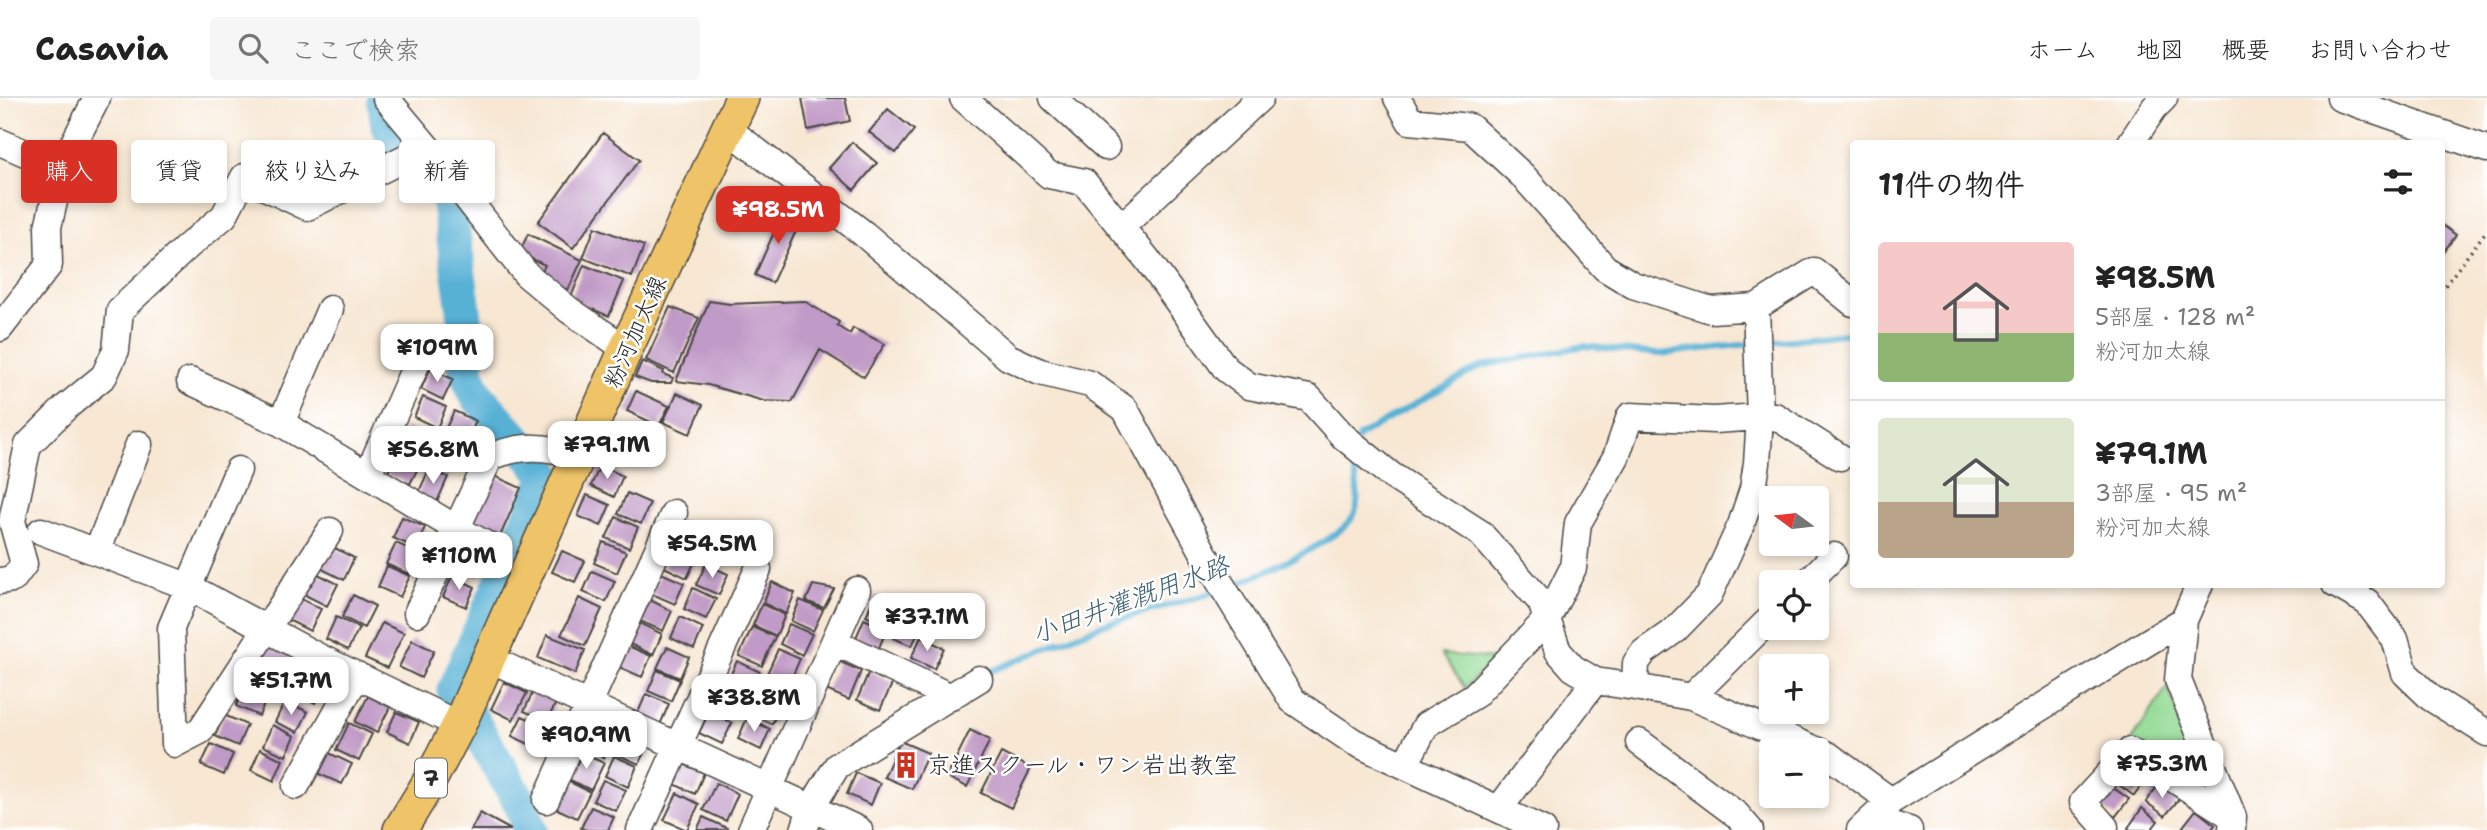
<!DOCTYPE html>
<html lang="ja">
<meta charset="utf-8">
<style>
body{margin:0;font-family:"Shantell Sans","Klee One",sans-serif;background:#f6f6f6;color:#222;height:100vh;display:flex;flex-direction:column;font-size:26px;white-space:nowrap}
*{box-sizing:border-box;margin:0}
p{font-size:23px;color:#767676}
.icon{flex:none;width:38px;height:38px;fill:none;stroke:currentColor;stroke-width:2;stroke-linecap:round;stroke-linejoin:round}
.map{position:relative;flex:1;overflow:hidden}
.sheet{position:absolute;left:1850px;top:42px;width:595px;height:448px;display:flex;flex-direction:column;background:#fff;border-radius:7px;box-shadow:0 4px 10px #0003}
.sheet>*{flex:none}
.hud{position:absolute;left:21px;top:42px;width:665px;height:63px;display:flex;gap:14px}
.needle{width:46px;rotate:285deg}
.fabs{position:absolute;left:1759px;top:388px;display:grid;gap:14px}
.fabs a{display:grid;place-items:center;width:70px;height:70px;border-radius:7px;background:#fff;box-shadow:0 4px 10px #0003;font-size:35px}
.price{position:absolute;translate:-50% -60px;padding:0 16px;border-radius:14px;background:#fff;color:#222;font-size:23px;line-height:46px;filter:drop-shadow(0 2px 4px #0008)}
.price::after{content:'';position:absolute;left:50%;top:42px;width:21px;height:16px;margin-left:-10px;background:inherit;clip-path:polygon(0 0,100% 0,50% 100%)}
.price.on{background:#d93025;color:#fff}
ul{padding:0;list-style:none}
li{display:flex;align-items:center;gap:21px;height:175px;padding:0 28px}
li+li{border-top:2px solid #e0e0e0}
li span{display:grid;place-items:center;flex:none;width:196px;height:140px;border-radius:7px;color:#555}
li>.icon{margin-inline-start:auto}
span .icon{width:84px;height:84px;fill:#fffc;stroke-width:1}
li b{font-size:30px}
h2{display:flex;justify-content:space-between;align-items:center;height:84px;padding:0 28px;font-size:30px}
.pill{padding:0 24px;border-radius:7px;background:#fff;box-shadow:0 4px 10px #0003;font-size:24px;line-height:63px}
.pill.on{background:#d93025;color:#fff}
header{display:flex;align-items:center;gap:42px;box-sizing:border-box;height:98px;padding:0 35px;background:#fff;border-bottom:2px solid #e0e0e0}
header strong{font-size:33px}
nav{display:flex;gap:38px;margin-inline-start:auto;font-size:24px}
.search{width:490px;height:63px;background:#f6f6f6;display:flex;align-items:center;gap:18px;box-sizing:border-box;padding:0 24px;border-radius:7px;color:#767676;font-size:26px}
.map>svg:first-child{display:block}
.green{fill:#93da94;stroke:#5f8260;stroke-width:2}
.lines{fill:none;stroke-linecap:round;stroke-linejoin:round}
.stream{stroke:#57b1d5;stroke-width:6}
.river{stroke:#57b1d5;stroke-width:35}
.building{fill:#c19bc7}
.minor-casing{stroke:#4a4744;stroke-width:29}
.major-casing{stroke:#4a4744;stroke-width:36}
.path{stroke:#4a4744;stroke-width:3.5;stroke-dasharray:2 5;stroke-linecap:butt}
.minor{stroke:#fff;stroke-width:26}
.major{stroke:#efc469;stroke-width:33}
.labels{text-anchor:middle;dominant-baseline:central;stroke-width:5;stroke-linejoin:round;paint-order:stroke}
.shield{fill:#fff;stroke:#6b6b6b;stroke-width:2}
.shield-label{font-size:23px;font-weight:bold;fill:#2b2b2b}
.street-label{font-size:24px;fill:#2b2b2b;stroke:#fff}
.poi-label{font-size:24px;fill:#2b2b2b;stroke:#fff;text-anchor:start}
.water-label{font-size:26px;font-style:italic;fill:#3d616f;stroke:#fff}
</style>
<header>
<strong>Casavia</strong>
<div class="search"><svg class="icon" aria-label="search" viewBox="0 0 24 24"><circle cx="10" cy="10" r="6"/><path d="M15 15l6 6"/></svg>ここで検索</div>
<nav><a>ホーム</a><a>地図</a><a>概要</a><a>お問い合わせ</a></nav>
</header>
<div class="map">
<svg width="2487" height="732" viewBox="0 0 2487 732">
<rect width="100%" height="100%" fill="#fff"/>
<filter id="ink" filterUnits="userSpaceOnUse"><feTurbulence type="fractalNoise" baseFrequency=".0143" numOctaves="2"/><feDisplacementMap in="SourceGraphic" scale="14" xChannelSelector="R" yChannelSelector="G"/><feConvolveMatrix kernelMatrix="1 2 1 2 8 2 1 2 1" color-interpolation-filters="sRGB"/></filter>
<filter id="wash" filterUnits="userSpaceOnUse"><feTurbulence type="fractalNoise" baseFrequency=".00686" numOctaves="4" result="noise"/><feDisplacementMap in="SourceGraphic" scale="28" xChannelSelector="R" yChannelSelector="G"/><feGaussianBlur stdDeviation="1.57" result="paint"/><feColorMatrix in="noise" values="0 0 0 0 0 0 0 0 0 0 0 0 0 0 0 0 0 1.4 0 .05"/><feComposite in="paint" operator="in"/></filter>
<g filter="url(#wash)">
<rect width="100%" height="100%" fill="#f7e7d3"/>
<path class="green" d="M1441 556 1495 561 1465 590Z
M2167 589 2184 631 2219 702 2131 644Z"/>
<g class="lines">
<path class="stream" d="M1765 245 1853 235
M1358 341 1359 338 1481 268 1584 248 1659 256 1750 246
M1229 489C1257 478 1342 442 1354 417 1362 400 1354 376 1352 358
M982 577 1104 526 1219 493"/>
<path class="river" d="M384 0 388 28 421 72 448 99 468 241 466 274 477 298 536 364 547 379 454 592 521 706 530 732"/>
</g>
<g id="blocks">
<path class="building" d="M802 0H845L850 23 808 32Z
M888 11 914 32 896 55 869 34Z
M603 35 639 62 573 150 538 124Z
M852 44 877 65 854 92 829 70Z
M784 112 802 120 772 185 755 177Z
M2441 126 2456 137 2441 157Z
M595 129 644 148 632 179 583 160Z
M528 136 582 162 568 192 539 179 545 167 519 155Z
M584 167 624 183 609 218 570 202Z
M709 203 730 206 804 203 839 224 837 228 850 236 853 230 885 246 864 279 820 252 792 304 764 303 708 287 676 283Z
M670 209 699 220 674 275 646 262Z
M642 263 664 273 663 276 673 280 671 285H651L635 279Z
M430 271 453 281 443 302 421 291Z
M636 293 669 308 659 328 627 313Z
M677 295 703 307 690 336 663 324Z
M423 299 446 309 437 330 414 319Z
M454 313 476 323 467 344 444 334Z
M406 329 429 340 419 360 396 350Z
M442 342 461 350 450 375 431 367Z
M397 355 420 366 410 386 387 376Z
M600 367 623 378 614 399 591 388Z
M429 371 448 379 437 404 418 396Z
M490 376 521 390 499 441 468 428Z
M627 395 650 405 641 426 618 416Z
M587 397 610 407 601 428 578 418Z
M402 419 425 429 416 450 393 440Z
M616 419 638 429 629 450 606 440Z
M689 423 711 433 702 454 679 444Z
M603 444 626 454 617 475 594 465Z
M396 445 418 455 409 476 386 466Z
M463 447 486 458 477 478 454 468Z
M333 449 354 460 344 482 322 471Z
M674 449 697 459 687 480 664 469Z
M562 453 585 463 575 484 552 474Z
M706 466 728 476 719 497 696 487Z
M387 468 410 478 400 499 378 489Z
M592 473 615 483 606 504 583 494Z
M316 475 338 486 327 508 305 497Z
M661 475 684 485 675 506 652 496Z
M452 478 475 489 466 509 443 499Z
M772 484 795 495 786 516 763 505Z
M813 487 834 491 824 510 806 503Z
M693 490 716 501 706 521 684 511Z
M353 497 375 508 364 530 342 519Z
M875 497 898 508 889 528 866 518Z
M299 500 321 511 310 533 288 522Z
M579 500 602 511 585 548 561 537Z
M650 502 672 513 663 533 640 523Z
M800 502 823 512 813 533 791 523Z
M762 506 785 517 776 538 753 527Z
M336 519 359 530 348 552 326 541Z
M680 519 703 530 694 551 671 540Z
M902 519 921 528 912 548 893 540Z
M864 521 887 531 878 552 855 542Z
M382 525 404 535 387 570 365 560Z
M639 525 662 536 653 557 630 546Z
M789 526 812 536 802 557 780 546Z
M752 529 775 539 762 568 739 558Z
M547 537 585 552 575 576 538 560Z
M921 539 944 550 934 571 911 560Z
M412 542 434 553 421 580 399 569Z
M268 546 291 557 278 584 255 573Z
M628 548 651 558 642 579 619 569Z
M667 549 689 559 680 580 657 570Z
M778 551 800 561 783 599 761 589Z
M737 563 760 574 752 591 729 580Z
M838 563 861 573 849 602 826 592Z
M306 567 328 578 315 605 293 594Z
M657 572 680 582 671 603 648 593Z
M869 573 893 584 880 612 857 602Z
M504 584 527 595 513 622 491 611Z
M720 585 743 595 734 616 711 606Z
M245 587 268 597 259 618 236 608Z
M534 592 557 603 547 623 524 613Z
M758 595 781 605 772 626 749 615Z
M646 596 669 606 660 627 637 617Z
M368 598 390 609 377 635 355 624Z
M285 603 308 614 298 634 275 624Z
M396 614 419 624 410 645 387 634Z
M709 614 732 625 722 646 699 635Z
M224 617 247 627 238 648 215 638Z
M522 618 545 628 535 649 512 638Z
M747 620 770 631 761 652 738 641Z
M595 623 617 633 604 660 582 649Z
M349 625 372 636 359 663 336 652Z
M272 627 295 638 286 658 263 648Z
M970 632 990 642 967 689 947 679Z
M626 635 648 645 639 666 616 656Z
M900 643 928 655 912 691 884 679Z
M211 646 233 656 224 677 201 667Z
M260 651 283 662 274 683 251 672Z
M329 655 352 666 342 686 319 676Z
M581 655 604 665 591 692 568 681Z
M1001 655 1031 670 1011 710 981 695Z
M614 658 637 668 628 689 605 678Z
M681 665 704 675 695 696 672 685Z
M2128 665 2147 680 2134 698 2114 683Z
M856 675 880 685 871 707 847 696Z
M603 682 626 692 616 713 593 703Z
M568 683 590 694 577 720 555 710Z
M716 685 738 696 726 723 703 712Z
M2159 686 2179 701 2165 718 2146 704Z
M2109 687 2129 701 2115 719 2096 704Z
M677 695 699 706 687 732 664 722Z
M591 709 614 719 608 732H586L581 730Z
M2142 710 2158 723 2151 732H2130L2128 730Z
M2196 712 2215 727 2211 732 2182 730Z
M480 715 511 732H471Z
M703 719 727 730 726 732H697Z"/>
</g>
</g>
<g filter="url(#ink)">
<use href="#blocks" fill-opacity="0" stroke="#4a4744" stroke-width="2"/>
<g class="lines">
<defs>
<path id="minor" d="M386 0 427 49 526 176 569 212 626 251
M963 0 1049 77 1084 84 1147 161 1226 271 1249 288 1309 300 1343 338 1361 353 1392 378 1480 435 1541 504 1558 553 1573 570 1595 583 1635 589 1636 565 1644 554 1675 532 1709 497 1741 427 1753 391 1757 365 1760 319 1756 209
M1053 0 1106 49
M1397 0 1410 23 1470 29 1523 78 1605 170 1633 187 1711 212 1756 209 1814 173 1853 205
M2340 0 2487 51
M728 31 864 136 1008 259 1040 274 1090 286 1125 311 1219 483 1292 602 1354 644 1543 732
M0 44 62 71
M2130 46 2154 10 2164 0
M1118 125 1131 120 1260 0
M0 230 49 167 48 129 63 66 97 0
M190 283 281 325 457 431 493 450
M281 325 330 211
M238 372 171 530 175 646 200 633 330 433
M368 376 423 251
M41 433 187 488 317 558 459 627
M97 454 139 346
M0 483 13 481 24 466 12 423 28 347 65 310 104 278 116 252 120 212 187 149 224 118 244 79 307 109 427 49
M1807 485 1834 458
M2200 486 2184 522 2178 582 2233 719 2232 732
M2335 486 2367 504 2395 541 2405 575 2431 600 2487 635
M417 515 490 359C523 346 546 348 579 358
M835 544 951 599
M490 561 859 732
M1635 589 1691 599 1828 657 1891 703
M1691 599 1771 520
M1639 644 1737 717 1750 732
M1405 667 1426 627 1475 597 1548 520 1573 470 1578 425 1616 359 1630 318 1714 322 1775 318 1840 359
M296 688 357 577
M546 702 674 415
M1499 711 1595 583
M1872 721 1909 732
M2105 729 2083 704 2130 653 2233 719
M640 732 758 471
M751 732 857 492
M804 732 811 710 837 668 979 581
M1860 732 1891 703 2056 600 2184 522"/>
<path id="major" d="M400 732 428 686 459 627 626 251 742 0"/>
</defs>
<use href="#minor" class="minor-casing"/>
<use href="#major" class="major-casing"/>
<path class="path" d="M2441 193 2487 132"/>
<use href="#minor" class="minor"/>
<use href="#major" class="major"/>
</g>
</g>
<defs>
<symbol id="building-bare" viewBox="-9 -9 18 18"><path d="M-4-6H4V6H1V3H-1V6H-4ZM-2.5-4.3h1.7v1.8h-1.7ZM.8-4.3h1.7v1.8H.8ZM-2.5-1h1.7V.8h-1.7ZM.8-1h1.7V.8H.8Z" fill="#c8321e" stroke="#fff" stroke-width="2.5" paint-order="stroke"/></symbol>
</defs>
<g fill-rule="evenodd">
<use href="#building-bare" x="887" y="648" width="38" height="38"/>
</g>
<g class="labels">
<rect class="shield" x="415" y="660.5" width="32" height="39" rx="5"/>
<g class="shield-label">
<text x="431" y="680">7</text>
</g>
<g class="street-label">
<text transform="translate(635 234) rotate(-66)">粉河加太線</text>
</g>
<g class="poi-label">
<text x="927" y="667">京進スクール・ワン岩出教室</text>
</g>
<g class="water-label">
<text transform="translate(1130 501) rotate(-20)">小田井灌漑用水路</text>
</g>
</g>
</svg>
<div class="fabs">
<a><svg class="needle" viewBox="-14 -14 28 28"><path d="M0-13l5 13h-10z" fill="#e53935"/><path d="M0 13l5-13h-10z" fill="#767676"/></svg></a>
<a><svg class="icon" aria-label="locate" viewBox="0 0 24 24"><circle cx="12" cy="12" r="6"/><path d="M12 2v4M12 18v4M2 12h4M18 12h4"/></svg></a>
<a>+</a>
<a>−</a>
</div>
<b class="price on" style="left:778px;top:148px">¥98.5M</b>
<b class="price" style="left:437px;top:286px">¥109M</b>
<b class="price" style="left:607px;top:383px">¥79.1M</b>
<b class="price" style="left:433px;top:388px">¥56.8M</b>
<b class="price" style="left:712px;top:482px">¥54.5M</b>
<b class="price" style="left:459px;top:494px">¥110M</b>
<b class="price" style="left:927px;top:555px">¥37.1M</b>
<b class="price" style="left:291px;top:619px">¥51.7M</b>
<b class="price" style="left:754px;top:636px">¥38.8M</b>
<b class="price" style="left:586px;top:673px">¥90.9M</b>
<b class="price" style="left:2162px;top:702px">¥75.3M</b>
<div class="hud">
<a class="pill on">購入</a>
<a class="pill">賃貸</a>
<a class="pill">絞り込み</a>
<a class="pill">新着</a>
</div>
<section class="sheet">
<h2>11件の物件<svg class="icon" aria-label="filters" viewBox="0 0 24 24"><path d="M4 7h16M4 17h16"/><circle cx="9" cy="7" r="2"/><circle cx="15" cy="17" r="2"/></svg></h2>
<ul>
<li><span style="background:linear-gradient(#f6c9c9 65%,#8fb573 0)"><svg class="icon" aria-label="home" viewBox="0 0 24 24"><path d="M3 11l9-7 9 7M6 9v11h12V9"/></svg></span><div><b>¥98.5M</b><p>5部屋 · 128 m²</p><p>粉河加太線</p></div></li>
<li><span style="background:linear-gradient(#dfe7d0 60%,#b9a48a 0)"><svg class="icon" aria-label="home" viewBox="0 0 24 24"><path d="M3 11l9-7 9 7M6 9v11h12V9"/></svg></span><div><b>¥79.1M</b><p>3部屋 · 95 m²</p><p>粉河加太線</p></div></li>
</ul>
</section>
</div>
